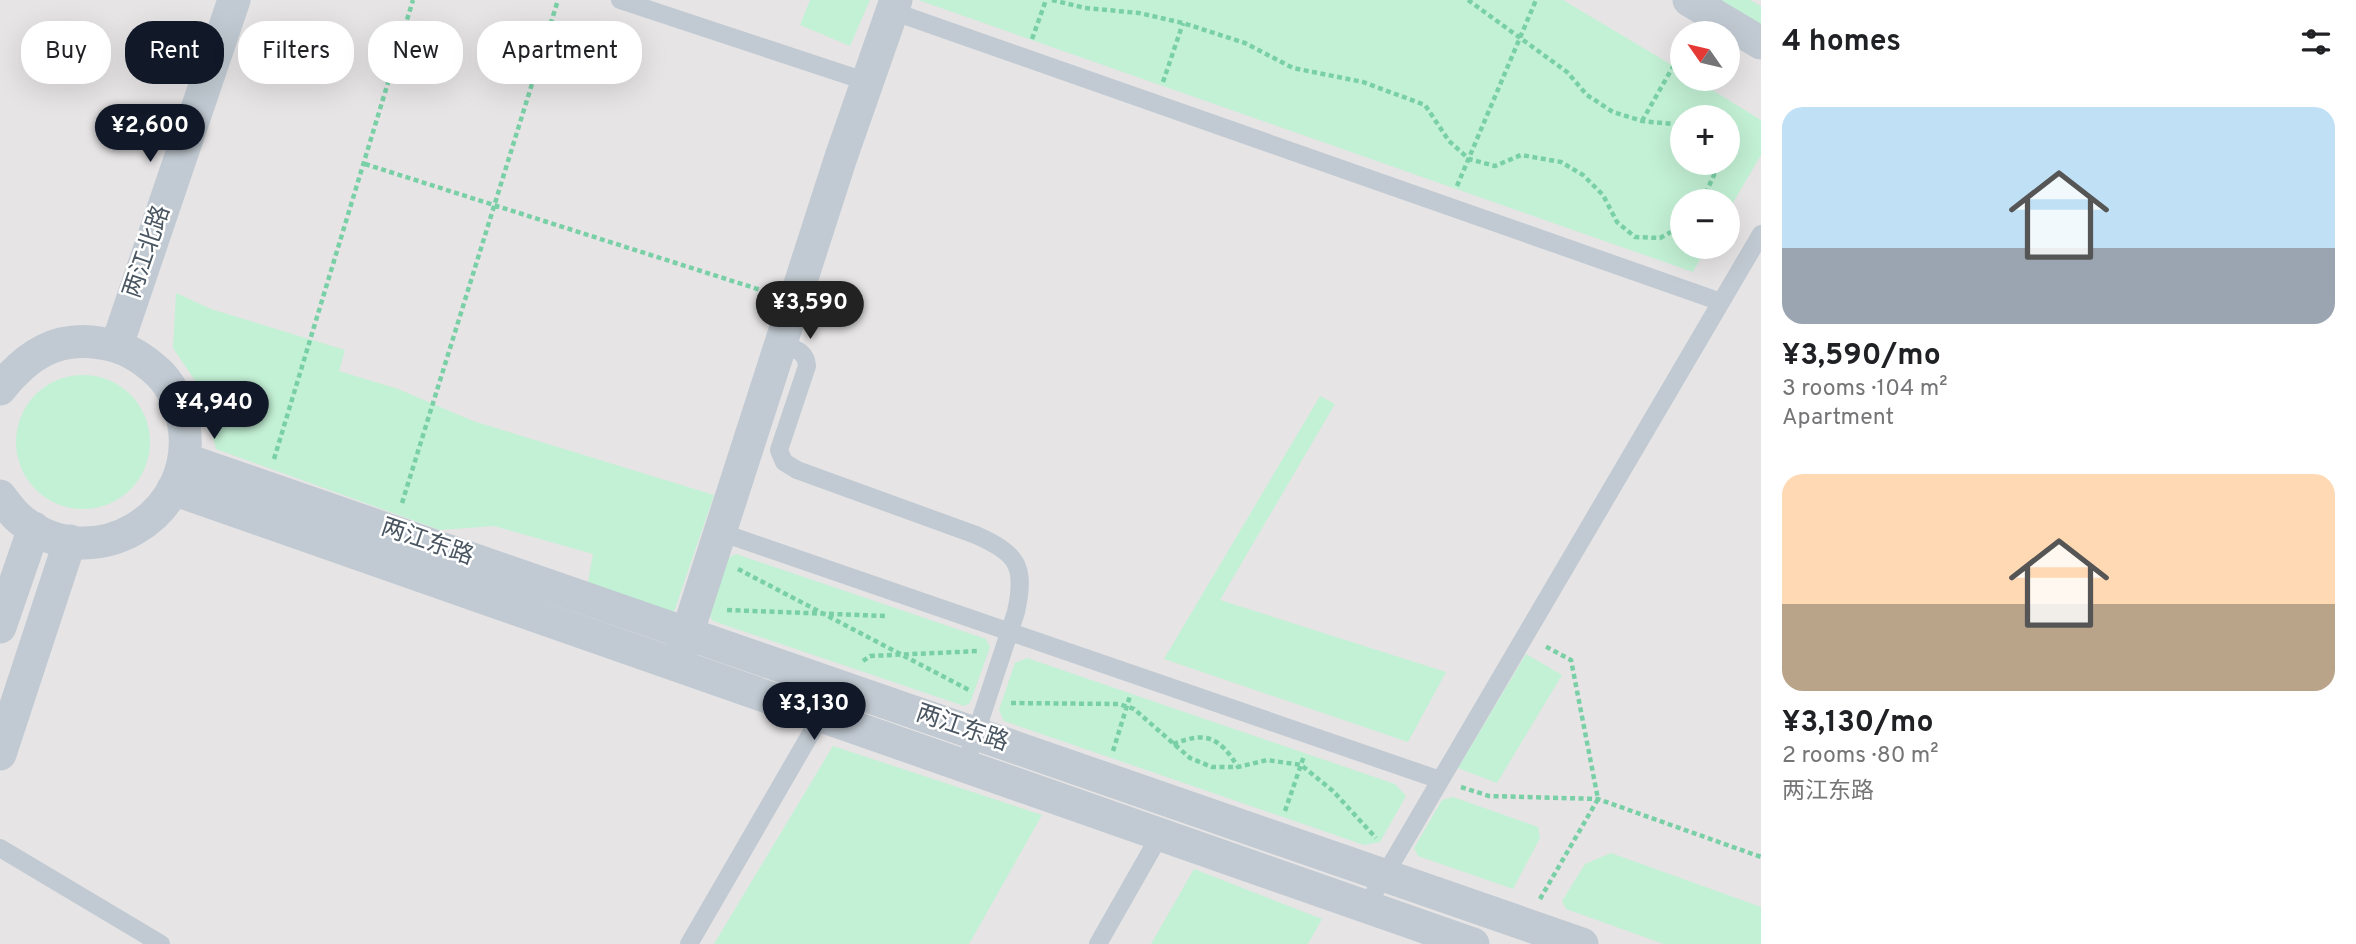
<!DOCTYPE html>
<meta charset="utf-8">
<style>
body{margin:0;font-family:Overpass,"Noto Sans SC",sans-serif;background:#f6f6f6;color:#202124;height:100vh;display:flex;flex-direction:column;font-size:26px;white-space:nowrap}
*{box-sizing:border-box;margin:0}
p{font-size:23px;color:#757577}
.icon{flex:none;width:38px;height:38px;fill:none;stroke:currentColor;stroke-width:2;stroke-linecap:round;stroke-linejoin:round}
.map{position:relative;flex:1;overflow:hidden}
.side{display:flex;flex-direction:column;background:#fff;width:595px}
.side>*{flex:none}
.banner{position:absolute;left:21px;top:21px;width:665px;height:63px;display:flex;gap:14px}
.needle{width:46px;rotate:304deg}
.tools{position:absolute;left:1670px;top:21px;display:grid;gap:14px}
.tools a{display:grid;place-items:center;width:70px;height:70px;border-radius:50%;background:#fff;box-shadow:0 7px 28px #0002;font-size:35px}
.price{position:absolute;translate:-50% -60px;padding:0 16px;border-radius:24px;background:#111827;color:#fff;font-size:23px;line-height:46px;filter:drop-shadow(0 2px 4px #0008)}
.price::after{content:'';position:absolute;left:50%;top:42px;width:21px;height:16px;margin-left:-10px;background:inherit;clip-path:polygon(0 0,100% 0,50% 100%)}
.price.current{background:#222;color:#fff}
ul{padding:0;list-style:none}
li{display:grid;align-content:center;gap:14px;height:371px;padding:0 21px}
li span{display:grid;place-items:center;height:217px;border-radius:21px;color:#555}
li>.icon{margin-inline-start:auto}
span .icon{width:126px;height:126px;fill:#fffc;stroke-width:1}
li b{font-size:30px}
h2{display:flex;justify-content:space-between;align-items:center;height:84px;padding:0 21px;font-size:30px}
.tag{padding:0 24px;border-radius:28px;background:#fff;box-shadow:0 7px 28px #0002;font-size:24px;line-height:63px}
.tag.current{background:#111827;color:#fff}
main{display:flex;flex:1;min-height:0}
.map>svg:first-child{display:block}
.education{fill:#e6e4e5;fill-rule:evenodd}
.green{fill:#c3f1d5;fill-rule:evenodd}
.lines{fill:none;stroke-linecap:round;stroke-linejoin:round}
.path{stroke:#7ad0a6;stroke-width:4.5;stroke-dasharray:5 3.5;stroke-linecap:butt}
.lane{stroke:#c1cad2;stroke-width:18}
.street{stroke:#c1cad2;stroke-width:33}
.labels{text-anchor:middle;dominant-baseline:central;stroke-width:5;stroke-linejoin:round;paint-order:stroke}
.street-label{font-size:24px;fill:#4a5661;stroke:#fff}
</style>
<main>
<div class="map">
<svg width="1761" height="944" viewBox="0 0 1761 944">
<rect width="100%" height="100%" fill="#f5f3f3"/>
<path class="education" d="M0 0H1761V944H0ZM1682 33H1727V79H1682ZM1682 117H1727V163H1682ZM1682 201H1727V247H1682Z"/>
<path class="green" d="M810 0H870L850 46 800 25Z
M918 0H1563L1682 71V79H1694L1761 120V155L1727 213V201H1682V247H1707L1693 272ZM1682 117H1727V163H1682Z
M1713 0H1750L1761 6V28Z
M176 293 211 309 345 350 339 371 398 389 473 421 714 495 673 615 587 587 593 554 494 526 440 530 216 449 200 388 173 348Z
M16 442a67 67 0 1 1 134 0a67 67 0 1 1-134 0Z
M1320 396 1335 404 1220 600 1446 672 1408 742 1164 659Z
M736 554 986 639 990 647 970 703 964 706 713 621 708 613 726 559Z
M1526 654 1562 675 1497 783 1458 768Z
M1027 658 1395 784 1406 796 1380 842 1364 845 1004 721 999 710 1015 663Z
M833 746 1042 815 969 944H714Z
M1453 797 1538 827 1540 838 1513 889 1418 856 1414 848 1442 800Z
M1611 853 1761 907V944H1664L1566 909 1562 901 1585 864Z
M1194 869 1322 919 1308 944H1151Z"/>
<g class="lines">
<path class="path" d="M1052 0 1085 8 1139 13 1183 23 1245 43 1293 68 1363 82 1425 105 1449 141 1469 159 1495 166 1521 155 1561 162 1583 175 1603 195 1617 222 1635 237 1660 238 1682 226
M1468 0 1567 72 1587 95 1613 112 1642 121 1682 125
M1032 39 1046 0
M1163 82 1183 23
M1642 121 1682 51
M365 164 767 292
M1457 186 1536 0
M1702 201 1714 175 1713 163
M1727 222 1738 230
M274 459 413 0
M402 503 558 0
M738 569 969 690
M727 610 886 616
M863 661 870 656 979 651
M1011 703 1119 704 1134 709 1190 758 1212 767H1238L1267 760 1301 765 1333 791 1376 838
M1173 744C1207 731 1219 737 1238 767
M1113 751 1130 696
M1461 787 1489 796 1598 799 1761 857
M1285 811 1304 756
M1540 899 1598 799 1571 660 1543 645"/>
<path class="lane" d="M620 0 868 82
M892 11 1721 302
M780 344C794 349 806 350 807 366L779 450 784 462 797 470 976 535C1018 554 1026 566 1016 612L965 766
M720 532 1440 780
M0 848 161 944
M1366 907 1761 234
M689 944 821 716
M1098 944 1160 835"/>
<path class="street" d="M1689 0 1761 43
M117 345 234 0
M0 389C27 355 56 336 100 343 124 346 142 357 160 374 173 388 181 407 184 426 198 516 93 579 21 520 13 514 6 504 0 496
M184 459 1582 944
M173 489 1473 944
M0 627 34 528
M681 653 841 157 896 0
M0 754 70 541"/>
</g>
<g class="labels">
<g class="street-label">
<text transform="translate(148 252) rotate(-71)">两江北路</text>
<text transform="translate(427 543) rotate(19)">两江东路</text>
<text transform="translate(962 729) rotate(19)">两江东路</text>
</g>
</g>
</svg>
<div class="tools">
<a><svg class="needle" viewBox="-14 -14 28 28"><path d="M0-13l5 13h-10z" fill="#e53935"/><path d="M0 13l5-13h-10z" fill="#757577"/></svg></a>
<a>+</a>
<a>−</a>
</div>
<b class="price" style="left:150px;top:164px">¥2,600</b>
<b class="price current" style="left:810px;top:341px">¥3,590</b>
<b class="price" style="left:214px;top:441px">¥4,940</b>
<b class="price" style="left:814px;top:742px">¥3,130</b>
<div class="banner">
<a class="tag">Buy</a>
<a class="tag current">Rent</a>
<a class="tag">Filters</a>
<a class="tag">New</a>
<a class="tag">Apartment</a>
</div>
</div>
<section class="side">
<h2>4 homes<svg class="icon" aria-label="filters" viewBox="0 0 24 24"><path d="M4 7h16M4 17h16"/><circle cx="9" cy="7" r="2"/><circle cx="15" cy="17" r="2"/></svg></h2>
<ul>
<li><span style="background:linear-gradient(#bfe0f5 65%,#9aa5b1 0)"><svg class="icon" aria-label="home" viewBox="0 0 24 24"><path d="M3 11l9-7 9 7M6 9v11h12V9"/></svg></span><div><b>¥3,590/mo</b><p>3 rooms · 104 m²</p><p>Apartment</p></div></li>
<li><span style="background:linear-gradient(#ffd9b3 60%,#b9a48a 0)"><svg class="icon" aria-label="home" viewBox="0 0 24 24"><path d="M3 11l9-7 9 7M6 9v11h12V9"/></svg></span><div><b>¥3,130/mo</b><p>2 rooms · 80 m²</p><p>两江东路</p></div></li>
</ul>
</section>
</main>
